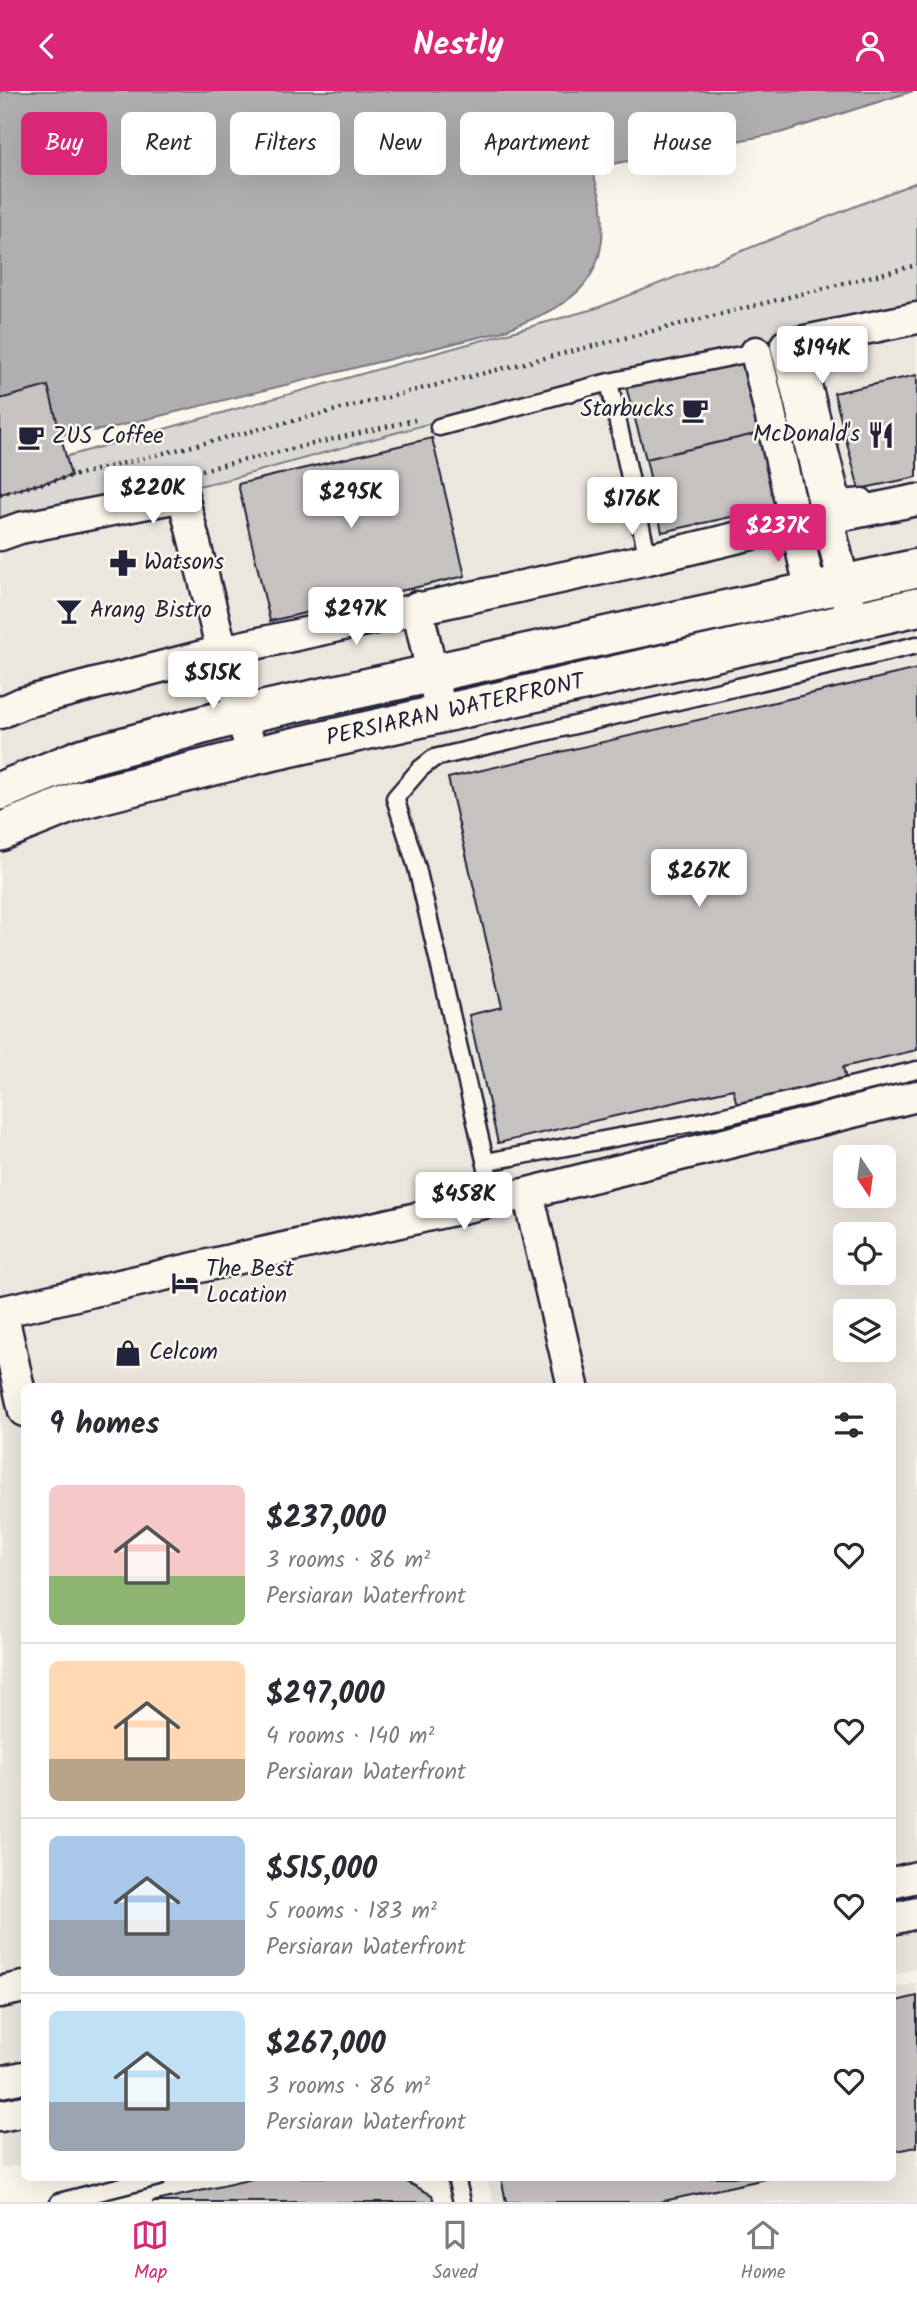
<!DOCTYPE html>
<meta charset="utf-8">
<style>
body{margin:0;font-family:Kalam,sans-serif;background:#f7f7f7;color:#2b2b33;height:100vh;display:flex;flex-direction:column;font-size:26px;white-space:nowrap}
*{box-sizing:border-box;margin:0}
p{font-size:23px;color:#7c7c81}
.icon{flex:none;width:38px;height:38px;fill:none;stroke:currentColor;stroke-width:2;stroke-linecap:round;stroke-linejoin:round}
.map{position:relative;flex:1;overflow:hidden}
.details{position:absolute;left:21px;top:1292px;width:875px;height:798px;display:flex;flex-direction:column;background:#fff;border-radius:10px;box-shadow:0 7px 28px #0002}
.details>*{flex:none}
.guide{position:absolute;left:21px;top:21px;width:875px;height:63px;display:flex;gap:14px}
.needle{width:46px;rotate:167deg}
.tools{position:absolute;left:833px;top:1054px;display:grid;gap:14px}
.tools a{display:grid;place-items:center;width:63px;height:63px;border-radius:10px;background:#fff;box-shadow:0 7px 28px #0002;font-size:35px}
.price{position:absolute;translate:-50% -60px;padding:0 16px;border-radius:7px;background:#fff;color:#222;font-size:23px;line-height:46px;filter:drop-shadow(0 2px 4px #0008)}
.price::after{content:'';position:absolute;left:50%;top:42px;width:21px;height:16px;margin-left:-10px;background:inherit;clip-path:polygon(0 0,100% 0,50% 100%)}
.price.current{background:#db2777;color:#fff}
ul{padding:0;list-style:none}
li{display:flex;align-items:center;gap:21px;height:175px;padding:0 28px}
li+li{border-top:2px solid #e1e1e2}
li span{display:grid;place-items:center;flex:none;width:196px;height:140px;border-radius:10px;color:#555}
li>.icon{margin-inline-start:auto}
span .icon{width:84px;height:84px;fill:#fffc;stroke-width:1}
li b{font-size:30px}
h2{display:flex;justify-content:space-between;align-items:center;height:84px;padding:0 28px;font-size:30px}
.chip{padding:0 24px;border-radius:10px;background:#fff;box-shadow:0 7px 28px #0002;font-size:24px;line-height:63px}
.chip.current{background:#db2777;color:#fff}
header{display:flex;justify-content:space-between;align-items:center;height:91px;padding:0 28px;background:#db2777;color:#fff;font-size:32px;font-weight:800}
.tabs{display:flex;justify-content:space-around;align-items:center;height:98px;border-top:2px solid #e1e1e2;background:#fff;font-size:19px;color:#7c7c81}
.tabs a{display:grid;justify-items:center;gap:4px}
.tabs .current{color:#db2777}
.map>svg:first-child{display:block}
.built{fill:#ebe7df;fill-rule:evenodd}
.green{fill:#dbd8d3;stroke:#7e7d87;stroke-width:2}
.water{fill:#b1aeb0;stroke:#787681;stroke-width:2}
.building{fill:#c6c2c0;stroke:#22223b;stroke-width:2}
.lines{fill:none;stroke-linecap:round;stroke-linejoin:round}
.service-casing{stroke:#22223b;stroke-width:21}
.minor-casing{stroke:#22223b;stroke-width:35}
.tertiary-casing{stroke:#22223b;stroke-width:42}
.path{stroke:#22223b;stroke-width:4.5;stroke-dasharray:2 5;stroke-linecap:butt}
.service{stroke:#fbf7ec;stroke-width:16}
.minor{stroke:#fbf7ec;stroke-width:30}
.tertiary{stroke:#fbf7ec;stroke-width:37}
.labels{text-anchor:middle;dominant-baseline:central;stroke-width:5;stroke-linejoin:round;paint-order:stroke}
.poi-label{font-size:23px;fill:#22223b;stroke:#fbf7ec;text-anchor:start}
.street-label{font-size:23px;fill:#22223b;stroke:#fbf7ec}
</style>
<header><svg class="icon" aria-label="back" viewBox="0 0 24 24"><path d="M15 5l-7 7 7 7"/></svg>Nestly<svg class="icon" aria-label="person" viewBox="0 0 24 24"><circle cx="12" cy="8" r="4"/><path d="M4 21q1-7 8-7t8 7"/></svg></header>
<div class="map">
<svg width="917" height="2111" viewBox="0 0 917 2111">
<rect width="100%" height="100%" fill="#fbf7ec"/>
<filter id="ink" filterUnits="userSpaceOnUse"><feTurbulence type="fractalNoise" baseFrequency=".0143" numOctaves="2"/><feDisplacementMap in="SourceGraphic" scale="14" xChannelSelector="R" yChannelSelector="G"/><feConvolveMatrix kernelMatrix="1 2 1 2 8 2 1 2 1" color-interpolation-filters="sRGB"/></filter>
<g filter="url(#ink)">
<path class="built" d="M917 178V1878L893 1884 892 1295H24V2073L0 2078V393ZM845 1066H884V1104H845ZM845 1143H884V1181H845ZM845 1220H884V1258H845Z
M917 1892V2111H493L487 2086H892L893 1897Z"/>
<path class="green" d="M917 91V221L431 332 230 388 0 438V384L597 217Z"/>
<path class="water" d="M0 0H913L780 42 601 75 594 84C596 95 601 105 602 116 609 198 567 215 500 241L107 338 0 351Z"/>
<path class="building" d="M746 266 764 341 646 368 626 296Z
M917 284V386L859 398 834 302Z
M48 295 71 385 0 403V308Z
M764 341 781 415 662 441 646 368Z
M432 347 465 485 270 530 238 393Z
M917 578V959L843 976 847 993 738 1018 733 998 498 1052 469 924 502 916 448 687Z
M917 1905V2056L892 2061V1911Z
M261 2086H398L432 2104 434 2111H152Z
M501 2086H775L659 2111H506Z"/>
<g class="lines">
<defs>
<path id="service" d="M802 250 842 408 863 406
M609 291 648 468
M439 336 609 291 760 260
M486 1071 704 1030 917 979
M494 1108 417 777 395 707 420 678 434 667 917 554
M456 2086 462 2111
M59 2111 158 2086"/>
<path id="minor" d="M756 261 811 501
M829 427 917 409
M0 444 20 437 183 405 222 560 253 665
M417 516 441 621
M853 532 786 254 917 227
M0 622 22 612 222 560 648 468 794 433
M528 1102 573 1295
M2 1220 24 1320
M0 1221 528 1102 917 1005
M892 1792 917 1786
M892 1828 917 1822
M0 1901 24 1896
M0 1991 24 1986
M0 2025 24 2020"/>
<g id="tertiary">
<path d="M0 700 84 666 240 624 917 477"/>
<path id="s1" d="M0 741 80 709 253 665 917 516"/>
</g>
</defs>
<use href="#service" class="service-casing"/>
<use href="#minor" class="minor-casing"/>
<use href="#tertiary" class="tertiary-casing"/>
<path class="path" d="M202 379 415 329
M0 403 917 174"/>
<use href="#service" class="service"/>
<use href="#minor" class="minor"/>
<use href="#tertiary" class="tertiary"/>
</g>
</g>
<defs>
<symbol id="cafe-bare" viewBox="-9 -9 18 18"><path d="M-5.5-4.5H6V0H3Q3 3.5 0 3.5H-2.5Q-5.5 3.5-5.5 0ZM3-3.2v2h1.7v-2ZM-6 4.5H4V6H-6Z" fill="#22223b" stroke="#fbf7ec" stroke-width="2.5" paint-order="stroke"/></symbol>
<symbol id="restaurant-bare" viewBox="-9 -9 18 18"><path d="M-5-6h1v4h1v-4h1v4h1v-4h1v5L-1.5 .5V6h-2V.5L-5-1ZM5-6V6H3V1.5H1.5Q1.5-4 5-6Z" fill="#22223b" stroke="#fbf7ec" stroke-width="2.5" paint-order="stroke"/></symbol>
<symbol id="pharmacy-bare" viewBox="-9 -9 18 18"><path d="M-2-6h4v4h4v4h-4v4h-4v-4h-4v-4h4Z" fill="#22223b" stroke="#fbf7ec" stroke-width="2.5" paint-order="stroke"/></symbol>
<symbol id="bar-bare" viewBox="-9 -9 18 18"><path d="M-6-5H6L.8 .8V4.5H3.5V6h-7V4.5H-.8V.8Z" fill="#22223b" stroke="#fbf7ec" stroke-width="2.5" paint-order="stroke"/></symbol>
<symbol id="hotel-bare" viewBox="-9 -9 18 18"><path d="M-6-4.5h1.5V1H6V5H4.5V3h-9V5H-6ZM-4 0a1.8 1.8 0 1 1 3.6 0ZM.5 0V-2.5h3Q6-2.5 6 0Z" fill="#22223b" stroke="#fbf7ec" stroke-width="2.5" paint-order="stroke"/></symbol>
<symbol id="shop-bare" viewBox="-9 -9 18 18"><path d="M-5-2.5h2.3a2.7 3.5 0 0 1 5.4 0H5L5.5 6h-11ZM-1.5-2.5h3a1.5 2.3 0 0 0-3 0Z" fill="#22223b" stroke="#fbf7ec" stroke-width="2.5" paint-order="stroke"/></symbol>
</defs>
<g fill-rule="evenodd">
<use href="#cafe-bare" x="676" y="300" width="38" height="38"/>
<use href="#restaurant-bare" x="862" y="325" width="38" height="38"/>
<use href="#cafe-bare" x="12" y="327" width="38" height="38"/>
<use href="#pharmacy-bare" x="104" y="453" width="38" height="38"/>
<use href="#bar-bare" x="50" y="501" width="38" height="38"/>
<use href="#hotel-bare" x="166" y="1173" width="38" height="38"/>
<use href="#shop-bare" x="109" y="1243" width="38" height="38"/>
</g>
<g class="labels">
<g class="poi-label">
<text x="674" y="319" text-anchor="end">Starbucks</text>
<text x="860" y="344" text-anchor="end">McDonald's</text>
<text x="52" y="346">ZUS Coffee</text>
<text x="144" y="472">Watsons</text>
<text x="90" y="520">Arang Bistro</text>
<text x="206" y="1179">The Best<tspan x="206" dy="26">Location</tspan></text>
<text x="149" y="1262">Celcom</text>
</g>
<g class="street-label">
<text stroke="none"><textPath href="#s1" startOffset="472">PERSIARAN WATERFRONT</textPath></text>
</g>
</g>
</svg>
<div class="tools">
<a><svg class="needle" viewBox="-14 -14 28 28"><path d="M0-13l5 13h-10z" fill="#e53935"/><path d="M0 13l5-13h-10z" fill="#7c7c81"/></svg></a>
<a><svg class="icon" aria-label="locate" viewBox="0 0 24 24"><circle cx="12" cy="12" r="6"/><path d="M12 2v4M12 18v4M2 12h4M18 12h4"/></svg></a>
<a><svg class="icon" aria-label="layers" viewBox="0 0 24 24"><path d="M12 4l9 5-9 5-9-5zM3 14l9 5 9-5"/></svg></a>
</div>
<b class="price" style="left:822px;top:295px">$194K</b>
<b class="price" style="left:153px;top:435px">$220K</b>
<b class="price" style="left:351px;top:439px">$295K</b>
<b class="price" style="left:632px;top:446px">$176K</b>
<b class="price current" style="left:778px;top:473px">$237K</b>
<b class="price" style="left:356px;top:556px">$297K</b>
<b class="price" style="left:213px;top:620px">$515K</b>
<b class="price" style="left:699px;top:818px">$267K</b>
<b class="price" style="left:464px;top:1141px">$458K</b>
<div class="guide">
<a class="chip current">Buy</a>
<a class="chip">Rent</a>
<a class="chip">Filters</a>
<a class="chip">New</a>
<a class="chip">Apartment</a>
<a class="chip">House</a>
</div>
<section class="details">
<h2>9 homes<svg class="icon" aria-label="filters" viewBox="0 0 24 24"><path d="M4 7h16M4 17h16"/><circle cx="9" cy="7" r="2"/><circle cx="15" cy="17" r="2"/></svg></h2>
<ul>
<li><span style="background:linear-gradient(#f6c9c9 65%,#8fb573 0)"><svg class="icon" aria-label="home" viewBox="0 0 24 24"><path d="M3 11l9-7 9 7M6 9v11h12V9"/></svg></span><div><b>$237,000</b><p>3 rooms · 86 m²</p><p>Persiaran Waterfront</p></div><svg class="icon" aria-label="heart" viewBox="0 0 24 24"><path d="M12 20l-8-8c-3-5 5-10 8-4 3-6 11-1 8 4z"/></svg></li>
<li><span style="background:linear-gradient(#ffd9b3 70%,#b9a48a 0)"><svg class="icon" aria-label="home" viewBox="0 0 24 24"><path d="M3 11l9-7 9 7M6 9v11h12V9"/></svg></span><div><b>$297,000</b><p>4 rooms · 140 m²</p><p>Persiaran Waterfront</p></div><svg class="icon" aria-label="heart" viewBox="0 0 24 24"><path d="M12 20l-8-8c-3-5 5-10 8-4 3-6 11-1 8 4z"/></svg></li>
<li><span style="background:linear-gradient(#a9c7e8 60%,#9aa5b1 0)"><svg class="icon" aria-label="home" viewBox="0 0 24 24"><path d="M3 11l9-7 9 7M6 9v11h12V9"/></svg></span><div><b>$515,000</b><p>5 rooms · 183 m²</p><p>Persiaran Waterfront</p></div><svg class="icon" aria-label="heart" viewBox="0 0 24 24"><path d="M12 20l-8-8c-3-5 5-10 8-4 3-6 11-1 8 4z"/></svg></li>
<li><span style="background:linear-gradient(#bfe0f5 65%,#9aa5b1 0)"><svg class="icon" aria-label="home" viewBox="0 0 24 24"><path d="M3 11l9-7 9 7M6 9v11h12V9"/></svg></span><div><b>$267,000</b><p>3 rooms · 86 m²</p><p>Persiaran Waterfront</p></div><svg class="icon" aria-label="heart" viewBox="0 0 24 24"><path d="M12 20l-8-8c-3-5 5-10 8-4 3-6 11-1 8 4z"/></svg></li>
</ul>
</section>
</div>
<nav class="tabs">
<a class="current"><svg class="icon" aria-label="map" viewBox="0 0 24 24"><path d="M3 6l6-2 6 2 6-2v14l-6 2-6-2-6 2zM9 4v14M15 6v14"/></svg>Map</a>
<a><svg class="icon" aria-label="saved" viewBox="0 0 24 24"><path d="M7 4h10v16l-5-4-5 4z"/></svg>Saved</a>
<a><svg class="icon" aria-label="home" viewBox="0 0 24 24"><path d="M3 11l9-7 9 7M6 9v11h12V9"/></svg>Home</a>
</nav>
